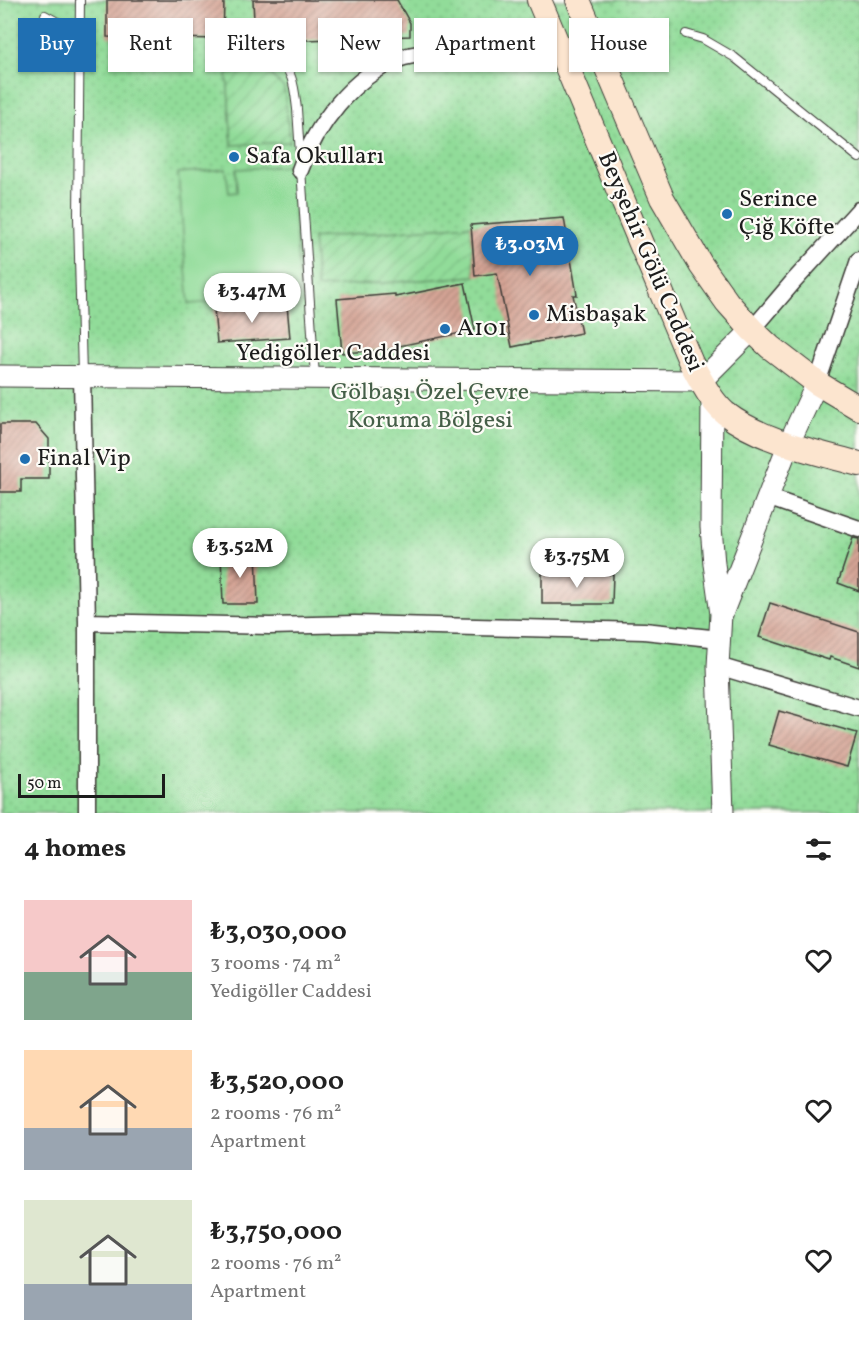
<!DOCTYPE html>
<meta charset="utf-8">
<style>
body{margin:0;font-family:Vollkorn,serif;background:#f2f2f2;color:#222;height:100vh;display:flex;flex-direction:column;font-size:22px;white-space:nowrap}
*{box-sizing:border-box;margin:0}
p{font-size:20px;color:#767676}
.icon{flex:none;width:33px;height:33px;fill:none;stroke:currentColor;stroke-width:2;stroke-linecap:round;stroke-linejoin:round}
.map{position:relative;height:813px;overflow:hidden}
.panel{display:flex;flex-direction:column;background:#fff;flex:1}
.panel>*{flex:none}
.banner{position:absolute;left:18px;top:18px;width:824px;height:54px;display:flex;gap:12px}
.scale{position:absolute;left:18px;bottom:15px;width:147px;box-sizing:border-box;padding-left:6px;border:3px solid #1c1c1c;border-top:0;font-size:16px;line-height:21px;white-space:nowrap;color:#1c1c1c;-webkit-text-stroke:4px #fdfcf7;paint-order:stroke}
.price{position:absolute;translate:-50% -51px;padding:0 14px;border-radius:21px;background:#fff;color:#222;font-size:20px;line-height:39px;filter:drop-shadow(0 2px 3px #0008)}
.price::after{content:'';position:absolute;left:50%;top:36px;width:18px;height:14px;margin-left:-9px;background:inherit;clip-path:polygon(0 0,100% 0,50% 100%)}
.price.selected{background:#1f6fb2;color:#fff}
ul{padding:0;list-style:none}
li{display:flex;align-items:center;gap:18px;height:150px;padding:0 24px}
li span{display:grid;place-items:center;flex:none;width:168px;height:120px;border-radius:0px;color:#555}
li>.icon{margin-inline-start:auto}
span .icon{width:72px;height:72px;fill:#fffc;stroke-width:1}
li b{font-size:26px}
h2{display:flex;justify-content:space-between;align-items:center;height:72px;padding:0 24px;font-size:26px}
.tag{padding:0 21px;border-radius:0px;background:#fff;box-shadow:0 2px 4px #0004;font-size:21px;line-height:54px}
.tag.selected{background:#1f6fb2;color:#fff}
.map>svg:first-child{display:block}
.grass{fill:url(#grass-dots);stroke:#567c5a;stroke-width:1.5}
.garden{fill:url(#garden-furrows);stroke:#567c5a;stroke-width:1.5}
.pitch{fill:#91dc99;stroke:#567c5a;stroke-width:1.5}
.building{fill:url(#building-hatch)}
.lines{fill:none;stroke-linecap:round;stroke-linejoin:round}
.service-casing{stroke:#3c3a36;stroke-width:10}
.minor-casing{stroke:#3c3a36;stroke-width:19}
.tertiary-casing{stroke:#3c3a36;stroke-width:23}
.secondary-casing{stroke:#3c3a36;stroke-width:26}
.service{stroke:#fff;stroke-width:8}
.minor{stroke:#fff;stroke-width:16}
.tertiary{stroke:#fff;stroke-width:21}
.secondary{stroke:#fce5cf;stroke-width:24}
.poi-dot{fill:#1f6fb2;stroke:#fdfcf7;stroke-width:2}
.labels{text-anchor:middle;dominant-baseline:central;stroke-width:4.5;stroke-linejoin:round;paint-order:stroke}
.poi-label{font-size:24px;fill:#1c1c1c;stroke:#fdfcf7;text-anchor:start}
.street-label{font-size:24px;fill:#1c1c1c;stroke:#fdfcf7}
.park-label{font-size:24px;fill:#455f48;stroke:#fdfcf7}
</style>
<div class="map">
<svg width="859" height="813" viewBox="0 0 859 813">
<defs>
<pattern id="grass-dots" width="8" height="8" patternUnits="userSpaceOnUse" patternTransform="scale(1.5)"><rect width="8" height="8" fill="#91dc99"/><path d="M2 2h.1M6 6h.1" fill="none" stroke="#7cbc83" stroke-width="1.8" stroke-linecap="round"/></pattern>
<pattern id="garden-furrows" width="10" height="10" patternUnits="userSpaceOnUse" patternTransform="scale(1.5)"><rect width="10" height="10" fill="#91dc99"/><path d="M-1 1l2-2M0 10L10 0M9 11l2-2" fill="none" stroke="#7cbc83"/></pattern>
<pattern id="building-hatch" width="6" height="6" patternUnits="userSpaceOnUse" patternTransform="scale(1.5)"><rect width="6" height="6" fill="#d5a495"/><path d="M-1 1l2-2M0 6l6-6M5 7l2-2" fill="none" stroke="#ac8579"/></pattern>
</defs>
<rect width="100%" height="100%" fill="#fdfcf7"/>
<filter id="ink" filterUnits="userSpaceOnUse"><feTurbulence type="fractalNoise" baseFrequency=".0167" numOctaves="2"/><feDisplacementMap in="SourceGraphic" scale="12" xChannelSelector="R" yChannelSelector="G"/><feConvolveMatrix kernelMatrix="1 2 1 2 8 2 1 2 1" color-interpolation-filters="sRGB"/></filter>
<filter id="wash" filterUnits="userSpaceOnUse"><feTurbulence type="fractalNoise" baseFrequency=".008" numOctaves="4" result="noise"/><feDisplacementMap in="SourceGraphic" scale="24" xChannelSelector="R" yChannelSelector="G"/><feGaussianBlur stdDeviation="1.35" result="paint"/><feColorMatrix in="noise" values="0 0 0 0 0 0 0 0 0 0 0 0 0 0 0 0 0 1.4 0 .05"/><feComposite in="paint" operator="in"/></filter>
<g filter="url(#wash)">
<rect width="100%" height="100%" fill="#f3e5ca"/>
<path class="grass" d="M0 0H859V813H0Z"/>
<path class="garden" d="M266 70 284 88 290 142 232 145 227 74Z
M471 225 475 276 317 288 313 238Z"/>
<path class="pitch" d="M291 166 300 296 189 304 178 173 226 169 229 193 237 192 236 169Z"/>
<g id="blocks">
<path class="building" d="M107 0H224L223 39 107 37Z
M253 0H397L410 23V36L255 42Z
M564 218 577 295H573L581 333 512 347 497 273 475 276 471 225Z
M465 283 475 330 399 346V349L342 353 337 299 395 294V297Z
M287 305 290 338 217 343 214 309Z
M0 424H36L49 439V479H21V492H0Z
M853 538 859 539V591L838 583Z
M233 552H256L258 604H223L221 556H233Z
M542 573 613 574 612 604H542Z
M770 603 859 632V667L830 657 829 660 759 637Z
M779 711 857 733 847 767 769 745Z"/>
</g>
</g>
<g filter="url(#ink)">
<use href="#blocks" fill-opacity="0" stroke="#3c3a36" stroke-width="1.5"/>
<g class="lines">
<defs>
<path id="service" d="M80 0 78 217 82 376
M45 15 79 34
M686 34 703 39 734 57 859 158
M246 63C255 62 267 60 276 62 294 65 295 95 297 109L315 377"/>
<path id="minor" d="M300 170C316 125 352 77 398 59 420 51 444 53 467 52 498 51 529 50 560 50
M752 330 793 282 859 210
M82 377 87 622V813
M817 383 859 260
M767 497 859 529
M87 622 270 626 355 624 644 631 720 639
M718 666 859 708"/>
<path id="tertiary" d="M0 376 701 381 752 330
M712 399 711 527 714 564 721 614 718 666 723 813
M722 614 789 443 817 383"/>
<path id="secondary" d="M539 0 691 363C701 380 710 400 725 413 760 441 816 452 859 464
M578 0 662 198 701 265 727 302 752 330 770 347 817 383 859 408"/>
</defs>
<use href="#service" class="service-casing"/>
<use href="#minor" class="minor-casing"/>
<use href="#tertiary" class="tertiary-casing"/>
<use href="#secondary" class="secondary-casing"/>
<use href="#service" class="service"/>
<use href="#minor" class="minor"/>
<use href="#tertiary" class="tertiary"/>
<use href="#secondary" class="secondary"/>
</g>
</g>
<g class="poi-dot">
<circle cx="234" cy="157" r="6"/>
<circle cx="727" cy="214" r="6"/>
<circle cx="534" cy="315" r="6"/>
<circle cx="445" cy="329" r="6"/>
<circle cx="25" cy="459" r="6"/>
</g>
<g class="labels">
<g class="poi-label">
<text x="246" y="157">Safa Okulları</text>
<text x="739" y="200">Serince<tspan x="739" dy="28">Çiğ Köfte</tspan></text>
<text x="546" y="315">Misbaşak</text>
<text x="457" y="329">A101</text>
<text x="37" y="459">Final Vip</text>
</g>
<g class="street-label">
<text transform="translate(650 262) rotate(67)">Beyşehir Gölü Caddesi</text>
<text x="333" y="354">Yedigöller Caddesi</text>
</g>
<g class="park-label">
<text x="430" y="393">Gölbaşı Özel Çevre<tspan x="430" dy="28">Koruma Bölgesi</tspan></text>
</g>
</g>
</svg>
<div class="scale">50 m</div>
<b class="price selected" style="left:530px;top:277px">₺3.03M</b>
<b class="price" style="left:252px;top:324px">₺3.47M</b>
<b class="price" style="left:240px;top:579px">₺3.52M</b>
<b class="price" style="left:577px;top:589px">₺3.75M</b>
<div class="banner">
<a class="tag selected">Buy</a>
<a class="tag">Rent</a>
<a class="tag">Filters</a>
<a class="tag">New</a>
<a class="tag">Apartment</a>
<a class="tag">House</a>
</div>
</div>
<section class="panel">
<h2>4 homes<svg class="icon" aria-label="filters" viewBox="0 0 24 24"><path d="M4 7h16M4 17h16"/><circle cx="9" cy="7" r="2"/><circle cx="15" cy="17" r="2"/></svg></h2>
<ul>
<li><span style="background:linear-gradient(#f6c9c9 60%,#7fa58c 0)"><svg class="icon" aria-label="home" viewBox="0 0 24 24"><path d="M3 11l9-7 9 7M6 9v11h12V9"/></svg></span><div><b>₺3,030,000</b><p>3 rooms · 74 m²</p><p>Yedigöller Caddesi</p></div><svg class="icon" aria-label="heart" viewBox="0 0 24 24"><path d="M12 20l-8-8c-3-5 5-10 8-4 3-6 11-1 8 4z"/></svg></li>
<li><span style="background:linear-gradient(#ffd9b3 65%,#9aa5b1 0)"><svg class="icon" aria-label="home" viewBox="0 0 24 24"><path d="M3 11l9-7 9 7M6 9v11h12V9"/></svg></span><div><b>₺3,520,000</b><p>2 rooms · 76 m²</p><p>Apartment</p></div><svg class="icon" aria-label="heart" viewBox="0 0 24 24"><path d="M12 20l-8-8c-3-5 5-10 8-4 3-6 11-1 8 4z"/></svg></li>
<li><span style="background:linear-gradient(#dfe7d0 70%,#9aa5b1 0)"><svg class="icon" aria-label="home" viewBox="0 0 24 24"><path d="M3 11l9-7 9 7M6 9v11h12V9"/></svg></span><div><b>₺3,750,000</b><p>2 rooms · 76 m²</p><p>Apartment</p></div><svg class="icon" aria-label="heart" viewBox="0 0 24 24"><path d="M12 20l-8-8c-3-5 5-10 8-4 3-6 11-1 8 4z"/></svg></li>
</ul>
</section>
